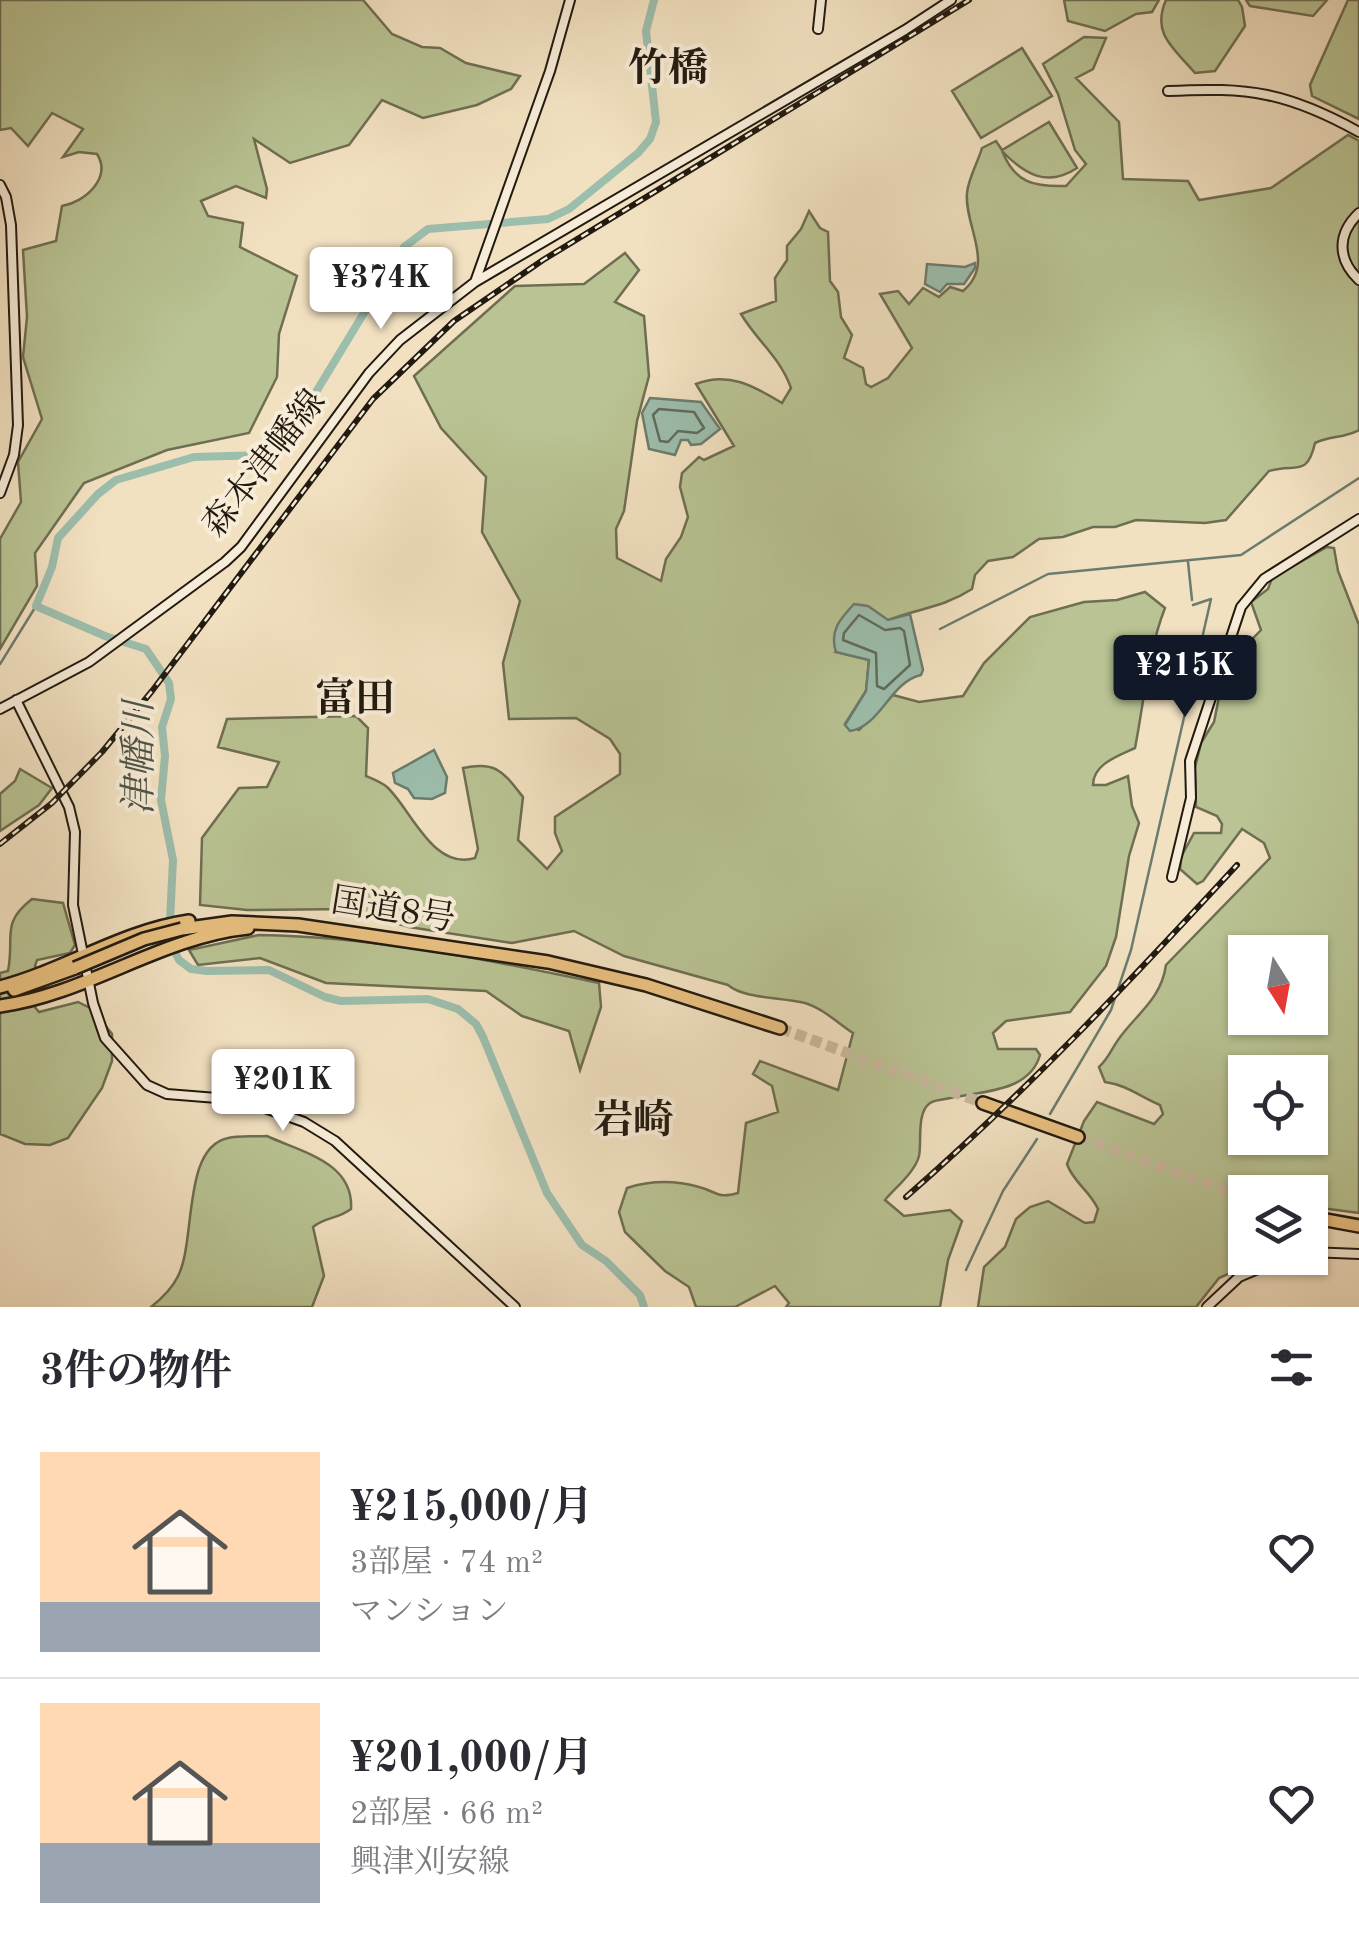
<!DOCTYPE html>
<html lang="ja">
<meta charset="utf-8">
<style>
body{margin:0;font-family:"Old Standard TT","Noto Serif JP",serif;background:#f2f2f3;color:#2b2b33;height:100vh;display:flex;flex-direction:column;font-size:38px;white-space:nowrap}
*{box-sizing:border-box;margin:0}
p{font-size:32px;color:#7c7c81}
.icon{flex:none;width:55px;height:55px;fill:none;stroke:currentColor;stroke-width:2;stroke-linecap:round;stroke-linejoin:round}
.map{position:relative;height:1307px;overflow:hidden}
.side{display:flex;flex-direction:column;background:#fff;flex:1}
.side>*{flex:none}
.needle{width:65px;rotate:169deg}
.tools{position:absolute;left:1228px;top:935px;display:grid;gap:20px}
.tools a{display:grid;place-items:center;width:100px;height:100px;border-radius:0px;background:#fff;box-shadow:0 2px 8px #0004;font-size:50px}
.price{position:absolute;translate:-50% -85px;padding:0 22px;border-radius:10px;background:#fff;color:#222;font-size:32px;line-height:65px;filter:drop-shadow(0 2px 5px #0008)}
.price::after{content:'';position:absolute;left:50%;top:60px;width:30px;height:22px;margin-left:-15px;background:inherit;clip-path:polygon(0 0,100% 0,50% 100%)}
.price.current{background:#111827;color:#fff}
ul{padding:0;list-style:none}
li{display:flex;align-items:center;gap:30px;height:250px;padding:0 40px}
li+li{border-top:2px solid #e1e1e2}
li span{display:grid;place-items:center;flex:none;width:280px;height:200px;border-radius:0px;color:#555}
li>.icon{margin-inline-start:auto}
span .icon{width:120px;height:120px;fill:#fffc;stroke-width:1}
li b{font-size:42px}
h2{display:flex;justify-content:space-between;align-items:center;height:120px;padding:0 40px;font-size:42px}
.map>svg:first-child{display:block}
.green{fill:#b9c393;stroke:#6e6e52;stroke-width:2.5;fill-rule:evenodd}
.water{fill:#9cbead;stroke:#6b7c6e;stroke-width:2.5}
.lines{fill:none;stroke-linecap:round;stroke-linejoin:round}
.shore{stroke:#5f6c5e;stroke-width:2.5}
.stream{stroke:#6b7c6e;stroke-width:2.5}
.river{stroke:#9cbead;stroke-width:8}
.highway-tunnel{stroke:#c8b99e;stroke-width:11;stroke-dasharray:11 5.5;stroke-linecap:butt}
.secondary-casing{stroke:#221a10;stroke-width:12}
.highway-casing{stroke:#221a10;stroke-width:16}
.secondary{stroke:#f7ecd7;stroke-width:8}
.highway{stroke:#e9c080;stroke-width:11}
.rail-casing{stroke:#221a10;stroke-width:6}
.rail{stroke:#f7ecd7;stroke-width:2.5;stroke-dasharray:8;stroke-linecap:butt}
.highway-bridge-casing{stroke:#221a10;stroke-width:16;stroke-linecap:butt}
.highway-bridge{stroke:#e9c080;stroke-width:11}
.labels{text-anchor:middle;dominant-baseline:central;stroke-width:8;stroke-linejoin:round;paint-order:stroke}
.street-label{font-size:35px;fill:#221a10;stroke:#f7ecd7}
.water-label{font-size:38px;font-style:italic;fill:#4d5347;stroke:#f7ecd7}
.quarter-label{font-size:40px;font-weight:bold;fill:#221a10;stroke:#f7ecd7}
</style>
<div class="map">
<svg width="1359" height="1307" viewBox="0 0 1359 1307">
<rect width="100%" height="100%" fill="#f2e1c1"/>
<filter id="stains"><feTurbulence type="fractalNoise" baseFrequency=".002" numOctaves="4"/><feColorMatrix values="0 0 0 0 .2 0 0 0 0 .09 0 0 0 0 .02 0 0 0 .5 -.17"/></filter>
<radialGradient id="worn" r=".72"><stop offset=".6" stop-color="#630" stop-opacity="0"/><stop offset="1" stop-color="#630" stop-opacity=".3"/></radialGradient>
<path class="green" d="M0 0H363L392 34 422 47 440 48 466 63 520 76 511 89 477 105 423 118 382 100 349 145 290 163 254 139 267 189 266 198 236 186 201 201 208 216 243 223 240 247 297 276 279 334 277 377 249 433 167 450 84 483 35 553 37 586 0 649V539L21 502 18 462 42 419 23 357 27 317 23 250 56 241 62 206C85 202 112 178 97 154L79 152 63 157 83 129 52 113 28 146 11 128 0 130Z
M1064 0H1159L1152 12 1136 14 1105 31 1068 21Z
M1166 0H1238L1242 7 1245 26 1215 71 1195 73C1174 48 1151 34 1166 0Z
M1246 0H1327L1313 16 1250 6Z
M1348 0H1359V119L1312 96 1310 85Z
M1084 37 1106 38 1093 69 1076 78 1119 122 1123 179 1188 181 1199 200 1271 188 1348 135 1359 141V430C1344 438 1330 436 1315 443 1307 478 1296 463 1269 471L1226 520 1205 523 1136 520 1115 527H1093L1063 537 1039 539 1013 557 988 561 975 575 972 589C944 607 921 608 891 619 872 627 853 641 836 652L869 660 866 691 845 724 859 730 893 695 919 702 963 696 984 663 1030 617 1084 602 1117 600 1145 592 1165 608C1148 651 1144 702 1135 748 1118 756 1093 764 1093 785H1106L1128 776 1132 806 1139 823 1129 856 1116 937 1106 966 1070 1012 1006 1021 993 1033 998 1049H1036L1040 1055C1029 1094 977 1091 945 1099 940 1100 934 1100 930 1103 916 1113 922 1142 919 1156 915 1172 895 1188 885 1200L904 1216 950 1210 962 1221 948 1260 940 1307H786L789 1303 775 1286 735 1307H696L689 1287 665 1271 625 1232 619 1212 627 1188C652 1180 674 1180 699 1187 718 1192 717 1199 738 1193L746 1123 778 1112 772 1086 753 1074 760 1061 838 1090 853 1033C838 1023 822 1008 805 1003 782 997 744 999 728 985L624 956 574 931 512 943 409 927 348 909 247 910 200 905 202 838 239 788 267 787 279 762 218 747 227 719 356 716 368 728 366 776C373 779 381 782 387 787 411 809 433 871 475 858L478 849 463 768C497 761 503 772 523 797L518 840 547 869 562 851 555 833V817L620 774V754L610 739 576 718 509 719 503 663 520 601 482 532 486 477 441 428 414 376 515 286 584 284 625 253 639 270 615 302 644 316 649 376 637 421 624 511 616 529 617 558 661 581 666 559 681 537 688 517 680 487 682 473 699 457 704 460 734 446 696 384C728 371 754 386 782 403L791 388C780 357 757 341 741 314L776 301 775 278 787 260V246L801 229 809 211 820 228 828 232 830 281 838 292 841 317 852 335 844 358 863 368 866 384 871 387 888 378 912 348 880 294 898 291 909 304 923 288 939 297 950 287 963 291C996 264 964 226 967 193 968 179 978 162 982 148L996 141 1002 150 1049 122 1077 168C1047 188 1024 174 1002 151 1015 183 1034 187 1066 186L1086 164 1075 150 1058 94 1043 64Z
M1022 48 1052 96 981 138 952 91Z
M1327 547 1334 548 1338 571 1359 625V1213L1314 1207 1310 1209V1192H1245V1258H1263L1219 1278 1196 1307H978L984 1267 1005 1247 1016 1219 1030 1207 1048 1201 1085 1223 1094 1222 1098 1209C1090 1191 1073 1182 1067 1164L1084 1121 1097 1102 1154 1124 1163 1114 1160 1105C1139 1096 1127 1085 1105 1082L1099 1067C1108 1059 1111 1050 1118 1040 1136 1014 1161 1000 1166 965L1270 858 1264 843 1242 829 1203 881 1197 884 1180 869 1181 857 1194 833H1221L1222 824 1217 816 1196 807 1195 768 1201 743 1214 722 1225 667 1261 630 1251 602 1268 589 1272 578ZM1245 952H1310V1018H1245ZM1245 1072H1310V1138H1245Z
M20 769 52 788 39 805 0 831V794L15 781Z
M32 899 63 903 75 945 70 953 37 960 35 966 43 977 45 989 33 994 34 1006 39 1012 78 1002 92 1009 112 1034V1061L102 1088 68 1138 50 1145 25 1144 0 1134V973L8 971C15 936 0 924 32 899Z
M259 935C374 937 486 959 599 983L601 1007 580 1070 569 1031 522 1016 486 991 326 983 260 958 198 965 189 950Z
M267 1136C301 1152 354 1162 351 1209 338 1219 325 1217 313 1227L324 1276 312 1307H151C161 1299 171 1290 177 1278 197 1243 181 1148 228 1138 240 1135 255 1137 267 1136Z"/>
<path class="water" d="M975 263V268L964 284H947L940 292 925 284 927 264 965 267Z
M650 398 701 402 720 429 701 444 691 445 688 440H681L675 455 649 449 642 413Z
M854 604 868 606 888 620 910 614 923 670 921 675C890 682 881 726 850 731L845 725 866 691 869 660 836 652C829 631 840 619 854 604Z
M434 750 447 777 445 793 432 799 414 798 408 789 395 783 393 773Z"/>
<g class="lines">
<path class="shore" d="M659 409 694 412 704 428 697 433 678 431 668 442 660 441 653 415Z
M859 615 885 630 900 628 904 631 910 665 884 689 877 686 876 653 843 640 844 633Z"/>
<path class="stream" d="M1188 562 1192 600
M940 629 1048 574 1241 555 1359 478
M0 664 36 606
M1050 1114 1111 1010 1131 950 1211 599 1193 605
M966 1270 1003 1191 1037 1139"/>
<path class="river" d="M644 1307 640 1295 606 1261 582 1245 547 1193 483 1037 476 1024 458 1009 428 999 341 1001 325 997 269 970 207 971 191 969 179 960 169 941 173 860 161 800 165 756 162 727 171 699 169 683 146 649 105 636 36 606 52 567 58 538 98 494 116 480 194 457 261 455 270 451 316 392 404 247 428 229 548 219 569 209 638 153 650 139 656 122 646 31 654 0"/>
<path class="highway-tunnel" d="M780 1028 983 1103
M1078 1137 1245 1197"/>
<defs>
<path id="secondary" d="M818 29 821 0
M1168 91C1249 87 1287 92 1359 132
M0 185 6 197 11 225 18 425 14 455 0 493
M1359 213C1337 234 1337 259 1359 280
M475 282 550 71 570 0
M16 700 69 807 75 832 73 905 93 1003 105 1038 147 1085 167 1094 242 1100 304 1122 335 1141 515 1307
M0 709 89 662 225 562 241 547 369 373 400 340 475 282 905 30 951 0
M1172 877 1191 798 1190 761 1241 607 1264 579 1359 519
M1310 1252 1359 1254
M1207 1307 1239 1277 1284 1258"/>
<path id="highway" d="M182 929 232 922 298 925 548 962 646 985 780 1028
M0 987C65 970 121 931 189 921
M14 990 75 968
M0 1006C87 994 161 937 248 928
M983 1103 1078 1137
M1310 1217 1359 1226"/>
</defs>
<use href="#secondary" class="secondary-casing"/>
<use href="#highway" class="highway-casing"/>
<use href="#secondary" class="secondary"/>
<use href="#highway" class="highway"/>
<defs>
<path id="rail" d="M0 844 52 803 102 752 152 691 373 399 454 321 543 260 969 0
M906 1197C1024 1094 1131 980 1237 865"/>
</defs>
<use href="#rail" class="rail-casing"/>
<use href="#rail" class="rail"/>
<defs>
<path id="highway-bridge" d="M75 968 144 939 182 929"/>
</defs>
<use href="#highway-bridge" class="highway-bridge-casing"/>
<use href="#highway-bridge" class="highway-bridge"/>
</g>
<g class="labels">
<g class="street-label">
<text transform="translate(265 464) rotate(-52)">森本津幡線</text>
<text transform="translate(393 911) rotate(9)">国道8号</text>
</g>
<g class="water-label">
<text transform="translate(141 758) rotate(-90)">津幡川</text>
</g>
<g class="quarter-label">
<text x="668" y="71">竹橋</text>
<text x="355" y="701">富田</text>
<text x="633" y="1123">岩崎</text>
</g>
</g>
<rect width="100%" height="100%" filter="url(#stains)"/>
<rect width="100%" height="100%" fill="url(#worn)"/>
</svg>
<div class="tools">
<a><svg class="needle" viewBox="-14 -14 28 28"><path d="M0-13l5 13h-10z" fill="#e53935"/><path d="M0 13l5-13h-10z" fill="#7c7c81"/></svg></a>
<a><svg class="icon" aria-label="locate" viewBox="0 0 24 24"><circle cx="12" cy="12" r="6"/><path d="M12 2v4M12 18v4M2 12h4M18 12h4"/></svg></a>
<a><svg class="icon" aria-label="layers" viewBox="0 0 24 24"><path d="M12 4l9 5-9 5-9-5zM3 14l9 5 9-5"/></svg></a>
</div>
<b class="price" style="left:381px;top:332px">¥374K</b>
<b class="price current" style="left:1185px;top:720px">¥215K</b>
<b class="price" style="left:283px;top:1134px">¥201K</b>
</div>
<section class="side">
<h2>3件の物件<svg class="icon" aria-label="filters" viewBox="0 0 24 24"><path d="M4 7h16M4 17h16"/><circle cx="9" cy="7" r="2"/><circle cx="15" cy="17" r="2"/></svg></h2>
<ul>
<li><span style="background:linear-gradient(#ffd9b3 75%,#9aa5b1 0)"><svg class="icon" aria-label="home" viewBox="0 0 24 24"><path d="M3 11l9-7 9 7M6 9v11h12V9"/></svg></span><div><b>¥215,000/月</b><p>3部屋 · 74 m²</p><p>マンション</p></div><svg class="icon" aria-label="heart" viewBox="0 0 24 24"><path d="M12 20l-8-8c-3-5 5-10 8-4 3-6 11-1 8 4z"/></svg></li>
<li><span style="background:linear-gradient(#ffd9b3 70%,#9aa5b1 0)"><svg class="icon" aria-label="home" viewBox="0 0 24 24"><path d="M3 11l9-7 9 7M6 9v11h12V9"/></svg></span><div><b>¥201,000/月</b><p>2部屋 · 66 m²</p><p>興津刈安線</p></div><svg class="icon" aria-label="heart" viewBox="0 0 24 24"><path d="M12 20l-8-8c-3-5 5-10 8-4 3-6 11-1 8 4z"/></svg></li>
</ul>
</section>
